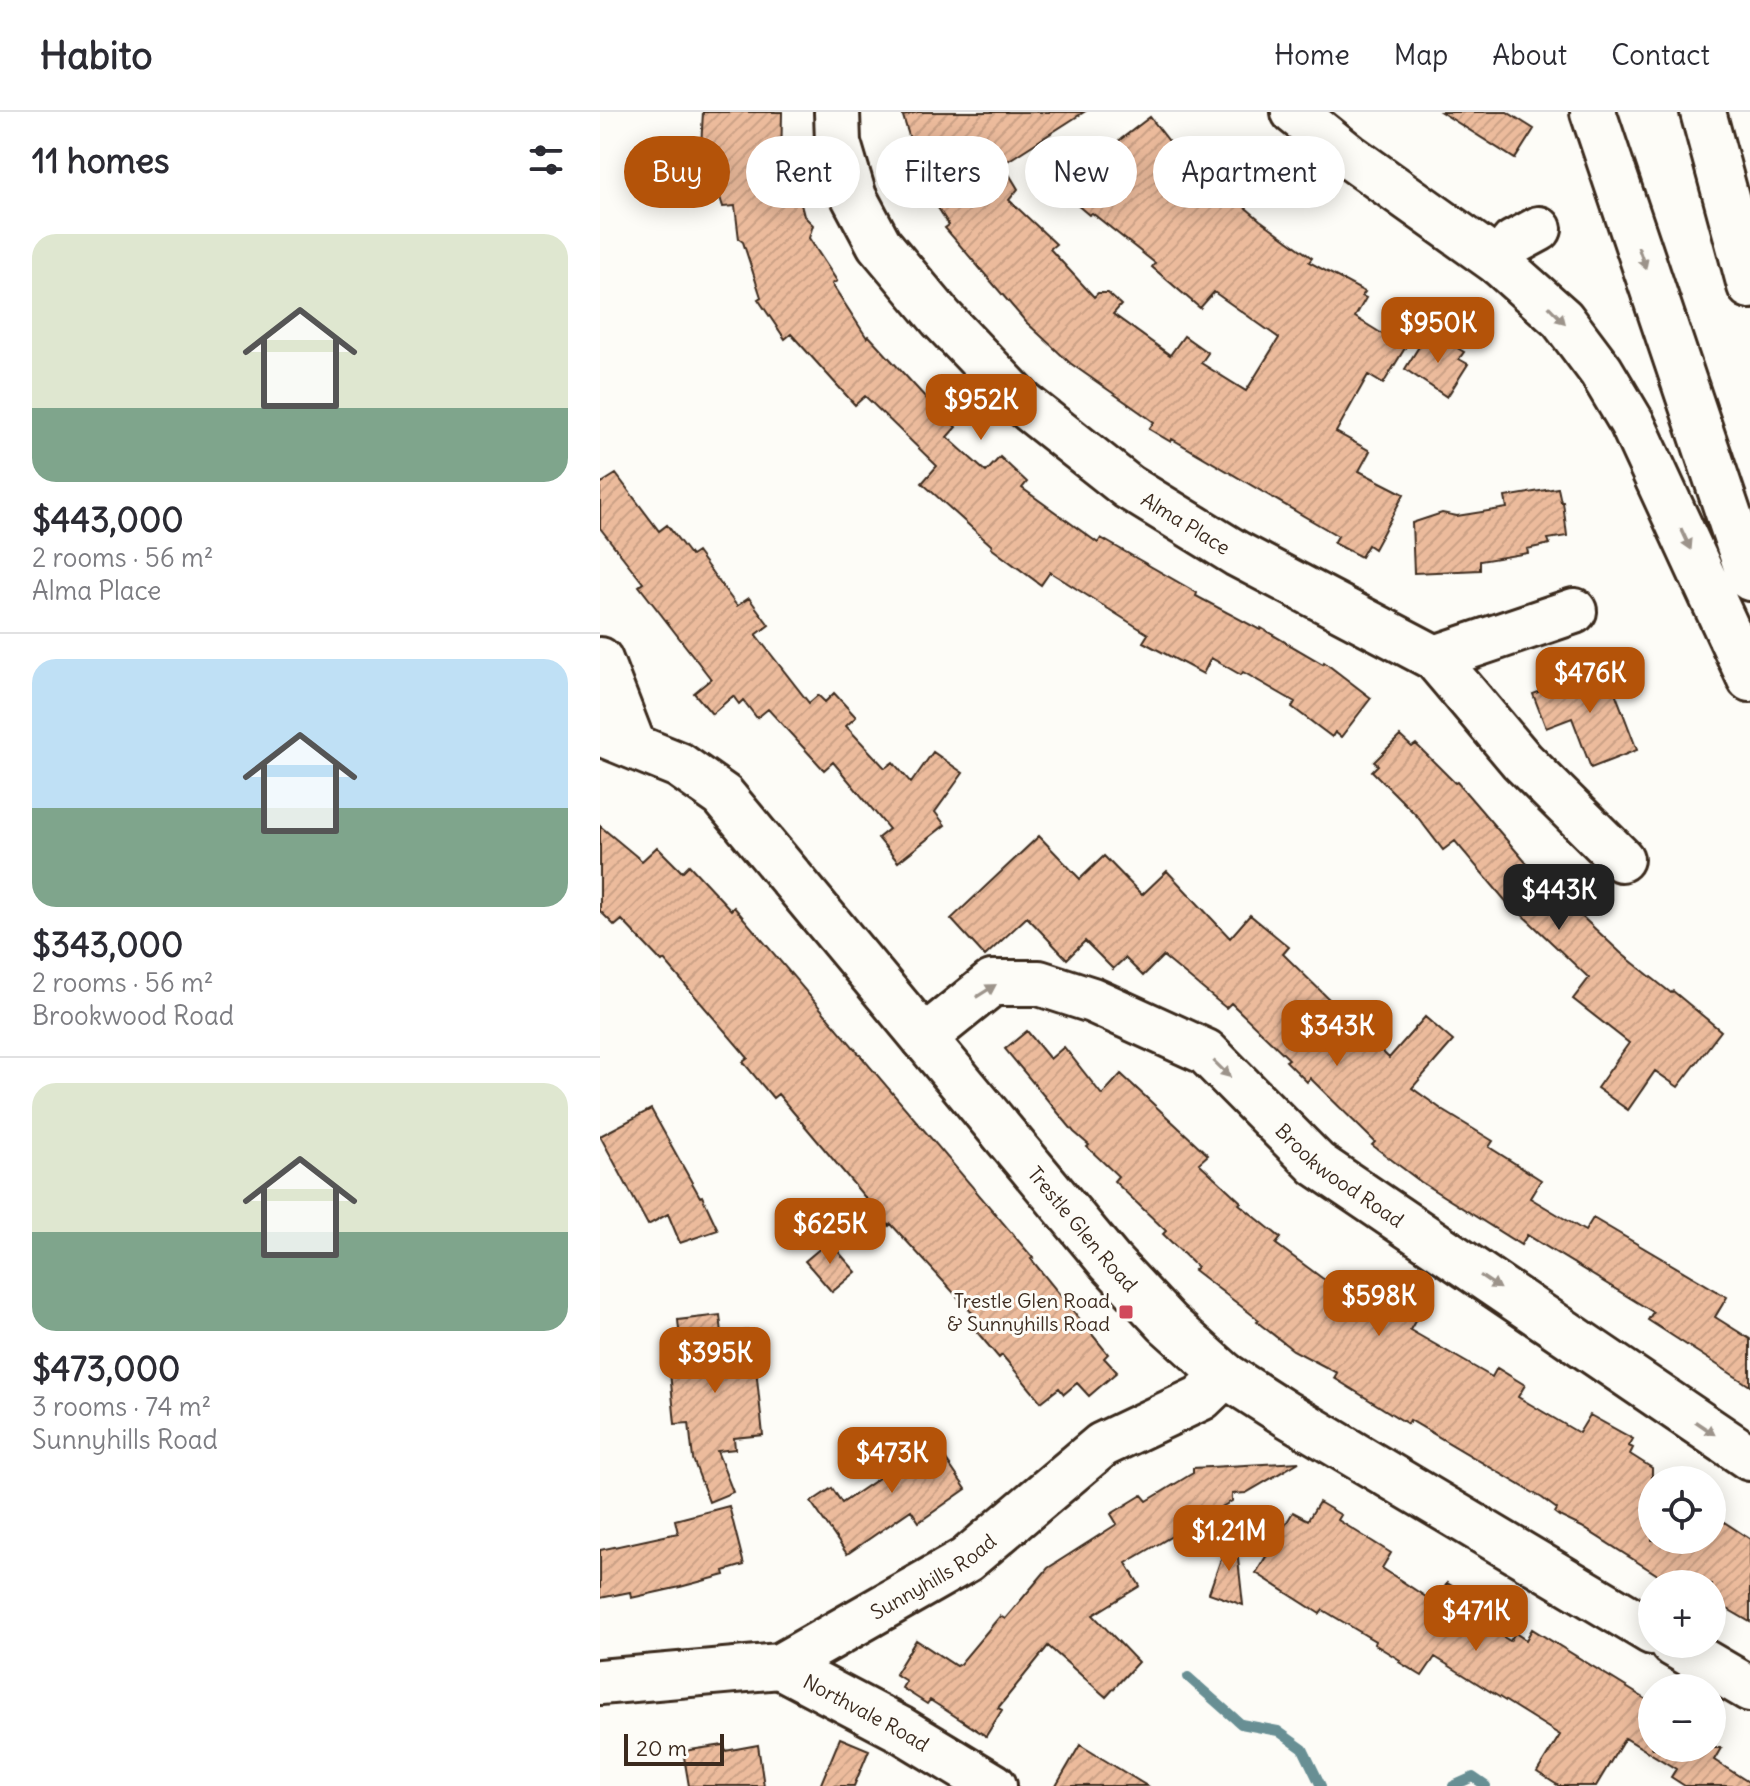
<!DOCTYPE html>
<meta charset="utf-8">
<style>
body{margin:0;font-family:Delius,sans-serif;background:#f7f7f7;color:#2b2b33;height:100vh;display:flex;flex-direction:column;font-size:30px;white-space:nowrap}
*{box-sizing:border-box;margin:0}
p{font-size:26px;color:#7c7c81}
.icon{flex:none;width:44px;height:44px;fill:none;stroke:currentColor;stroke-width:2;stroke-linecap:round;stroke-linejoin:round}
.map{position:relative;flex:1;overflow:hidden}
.details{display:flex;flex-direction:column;background:#fff;width:600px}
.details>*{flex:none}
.hud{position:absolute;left:24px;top:24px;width:760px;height:72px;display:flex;gap:16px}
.tools{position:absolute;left:1038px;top:1354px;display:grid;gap:16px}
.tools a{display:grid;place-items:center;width:88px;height:88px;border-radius:50%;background:#fff;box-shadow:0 4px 20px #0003;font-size:40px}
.scale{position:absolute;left:24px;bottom:20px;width:100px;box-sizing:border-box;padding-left:8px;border:4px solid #3b2a1e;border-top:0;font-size:22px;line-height:28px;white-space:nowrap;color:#3b2a1e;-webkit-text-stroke:6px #fdfcf7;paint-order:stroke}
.price{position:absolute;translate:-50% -68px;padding:0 18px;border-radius:16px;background:#b45309;color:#fff;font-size:26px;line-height:52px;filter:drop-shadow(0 2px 4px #0008)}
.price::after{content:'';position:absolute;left:50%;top:48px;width:24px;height:18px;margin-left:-12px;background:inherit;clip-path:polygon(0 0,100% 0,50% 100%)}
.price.active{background:#222;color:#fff}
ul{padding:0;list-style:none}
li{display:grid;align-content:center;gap:16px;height:424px;padding:0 32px}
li+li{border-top:2px solid #e1e1e2}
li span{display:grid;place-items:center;height:248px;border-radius:24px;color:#555}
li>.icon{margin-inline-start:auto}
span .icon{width:144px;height:144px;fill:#fffc;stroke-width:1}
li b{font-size:34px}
h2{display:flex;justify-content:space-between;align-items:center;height:96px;padding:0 32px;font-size:34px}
.chip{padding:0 28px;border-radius:36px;background:#fff;box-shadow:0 4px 20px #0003;font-size:28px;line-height:72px}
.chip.active{background:#b45309;color:#fff}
header{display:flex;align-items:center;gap:48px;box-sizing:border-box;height:112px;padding:0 40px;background:#fff;border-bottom:2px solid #e1e1e2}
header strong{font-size:38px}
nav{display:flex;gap:44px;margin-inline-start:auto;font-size:28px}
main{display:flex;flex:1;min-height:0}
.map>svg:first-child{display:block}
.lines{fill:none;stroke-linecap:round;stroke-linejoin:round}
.stream{stroke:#678f94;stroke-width:10}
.building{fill:url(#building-hatch);stroke:#3b2a1e;stroke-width:2}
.minor-casing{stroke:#3b2a1e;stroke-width:50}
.highway-casing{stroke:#3b2a1e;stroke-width:50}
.minor{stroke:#fdfcf7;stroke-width:44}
.highway{stroke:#fdfcf7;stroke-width:44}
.oneway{fill:#9c938a}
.poi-dot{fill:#d1495b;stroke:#fdfcf7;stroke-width:3}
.labels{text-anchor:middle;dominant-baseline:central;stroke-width:6;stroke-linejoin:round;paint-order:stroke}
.street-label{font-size:20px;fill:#3b2a1e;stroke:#fdfcf7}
.poi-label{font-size:20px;fill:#3b2a1e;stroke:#fdfcf7;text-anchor:end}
</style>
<header>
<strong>Habito</strong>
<nav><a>Home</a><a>Map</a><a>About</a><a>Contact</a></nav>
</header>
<main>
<section class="details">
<h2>11 homes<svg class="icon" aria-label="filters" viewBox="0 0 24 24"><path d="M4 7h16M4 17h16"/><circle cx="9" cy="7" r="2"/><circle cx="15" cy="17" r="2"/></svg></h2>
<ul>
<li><span style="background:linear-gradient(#dfe7d0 70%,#7fa58c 0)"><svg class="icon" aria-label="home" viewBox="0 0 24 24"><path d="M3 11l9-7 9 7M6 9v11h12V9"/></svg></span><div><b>$443,000</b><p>2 rooms · 56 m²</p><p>Alma Place</p></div></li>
<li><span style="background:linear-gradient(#bfe0f5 60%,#7fa58c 0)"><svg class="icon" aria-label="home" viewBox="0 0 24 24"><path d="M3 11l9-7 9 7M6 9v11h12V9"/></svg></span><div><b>$343,000</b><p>2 rooms · 56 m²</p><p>Brookwood Road</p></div></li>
<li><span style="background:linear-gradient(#dfe7d0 60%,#7fa58c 0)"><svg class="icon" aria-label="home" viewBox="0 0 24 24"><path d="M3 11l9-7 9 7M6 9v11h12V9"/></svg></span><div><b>$473,000</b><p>3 rooms · 74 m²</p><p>Sunnyhills Road</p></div></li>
</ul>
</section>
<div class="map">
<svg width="1150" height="1674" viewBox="0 0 1150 1674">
<defs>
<pattern id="building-hatch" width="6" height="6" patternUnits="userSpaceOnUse" patternTransform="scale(2)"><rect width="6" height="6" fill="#ecbb9c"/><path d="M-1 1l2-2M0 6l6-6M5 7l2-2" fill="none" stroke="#cba186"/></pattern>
</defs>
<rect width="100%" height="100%" fill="#fdfcf7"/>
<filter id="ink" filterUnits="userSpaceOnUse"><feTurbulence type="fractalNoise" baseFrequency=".0125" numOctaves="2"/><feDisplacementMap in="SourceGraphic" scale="16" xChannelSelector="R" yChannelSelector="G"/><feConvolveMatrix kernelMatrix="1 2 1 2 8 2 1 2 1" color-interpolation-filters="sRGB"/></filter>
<g filter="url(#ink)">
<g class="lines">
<path class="stream" d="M588 1565 641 1612 678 1619 703 1637 721 1674
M853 1674 873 1665 886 1674"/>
</g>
<path class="building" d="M103 0H182L181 56 191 53 204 104 213 113 209 126 237 169 232 172 267 226 269 224 327 287 356 315 347 325 386 360 400 345 427 370 422 376 498 431 501 426 597 481 596 484 660 518 661 516 723 552 724 550 771 586 741 625 735 620 732 625 692 595 695 590 643 560 641 563 611 546 603 562 543 530 548 522 450 460 441 473 391 436 392 434 322 371 337 354 265 284 255 293 191 222 185 227 158 187 161 185 143 130 139 127 135 94 123 95 112 59 102 62 94 37 101 35Z
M318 0H484L403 52 418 77 409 88 456 132 450 137 494 185 498 181H508L521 193 513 202 570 243 584 224 608 241 601 251 646 279 679 226 614 180 600 196 552 155 555 151 492 101 489 103 457 76 550 5 572 33 660 108 712 146 709 150 765 180 762 184 766 186 755 205 805 236 783 272 768 263 736 320 770 339 759 359 804 382 774 437 768 433 761 445 734 431 738 424 572 327 571 330 549 317 554 310 470 251 426 210 345 116 349 113 324 74 303 4Z
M841 0H907L934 17 915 47Z
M825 225 837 233 842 227 864 240 859 247 868 252 847 285 805 257Z
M16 362 59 419 67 413 91 444 97 440 137 494 149 486 169 513 156 523 209 591 218 583 225 590 234 581 256 605 246 614 285 656 293 650 311 671 333 640 363 661 335 700 345 713 298 750 278 726 289 717 233 650 224 658 168 597 157 606 143 588 139 592 133 584 112 602 94 581 111 567 39 474 43 471 0 416V372Z
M958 376 961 390H963L967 424 948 427 950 432 927 437 928 441 880 449V458L814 461 812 411 842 401 857 404 907 396 905 385Z
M1005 554 1037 638 991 656 972 606 946 616 933 582Z
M800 624 812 635 816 632 855 671 857 670 958 788 961 785 1022 842 1071 881 1073 879 1121 919 1078 975 1055 959 1028 998 997 976 1029 931 973 887 989 866 917 798 915 800 855 729 843 738 816 703 772 659 778 653 774 650Z
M0 714 42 749 57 735 82 760 89 753 131 798 134 795 433 1146 431 1147 508 1242 504 1246 517 1260 489 1284 477 1271 464 1282 459 1276 441 1290 402 1243 399 1246 377 1220 384 1214 291 1112 289 1114 178 982 173 986 143 950 148 946 64 848 62 850 22 808 15 814 0 799Z
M439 724 480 767 504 744 542 783 567 759 630 826 650 803 689 835 683 842 789 946 825 905 853 929 812 976 844 999 893 1029 889 1035 941 1068 930 1086 985 1119 993 1106 1127 1185 1115 1205 1150 1227V1274L1048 1208 1053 1200 927 1123 921 1133 821 1070 772 1033 775 1030 710 966 707 970 686 949 689 947 631 891 626 896 563 844 543 864 525 846 513 857 485 829 467 847 427 805 385 844 351 807Z
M427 919 450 947 464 935 502 983 521 962 608 1043 599 1051 641 1090 639 1092 681 1126 676 1132 722 1166 778 1198 790 1180 821 1199 810 1218 892 1265 897 1256 925 1273 918 1285 979 1321 990 1303 1033 1327 1029 1334 1033 1336 1030 1342 1052 1356V1428H1112V1402L1150 1427V1510L1112 1488V1472H1072L982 1415 959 1404 955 1401 957 1397 942 1386 810 1308 808 1312 734 1266 737 1261 693 1238 657 1210 659 1208 594 1158 597 1155 563 1122 566 1119 514 1069 518 1064 487 1035 489 1033 474 1020 405 937Z
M51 997 100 1085 102 1084 118 1118 80 1131 68 1102 48 1113 0 1024Z
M229 1129 256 1160 232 1180 205 1149Z
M120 1203 122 1221 152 1218 163 1323 134 1326 135 1337 117 1339 133 1380 109 1390 93 1347 89 1311 75 1312 69 1250 82 1249 78 1208Z
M328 1322 366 1377 319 1410 311 1398 247 1442 211 1390 232 1376 242 1391 286 1361 281 1354Z
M699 1350 646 1381 632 1382V1389L526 1451 540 1474 493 1503 538 1550 506 1585 448 1534 398 1596 402 1598 386 1624 330 1588 327 1592 302 1576 306 1569 295 1562 316 1528 356 1554 360 1552 400 1504 405 1507 448 1456 517 1412 511 1402 542 1383 547 1389 593 1361V1356Z
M719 1390 741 1403 738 1408 791 1441 782 1456 829 1487 833 1479 840 1484 847 1471 871 1486 862 1500 910 1529 915 1521 926 1528 932 1517 1052 1591V1636H1121L1114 1648 1150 1671V1674H1085L1071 1665 1076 1657 1025 1626 996 1674H959L937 1660 960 1623 835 1545 822 1564 799 1550 800 1548 774 1532 775 1529 723 1498 720 1502 656 1461 693 1400 708 1408Z
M129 1394 144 1453 124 1459 125 1463 80 1475 31 1486 30 1480 0 1486V1438L78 1421 75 1408Z
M634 1410 643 1493 609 1481Z
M240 1626 269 1638 254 1674H220Z
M124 1633 125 1639 158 1633 164 1674H89L83 1639Z
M480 1633 547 1674H456Z"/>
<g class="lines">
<defs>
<g id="minor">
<path id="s1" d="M237 0 238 31 254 85 279 132 341 206 422 291 528 375 637 442 835 546 922 649 1021 747"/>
<path d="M694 0 749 44 899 151 913 131 939 117"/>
<path d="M835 546 974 499"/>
<path d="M0 548 33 633"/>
<path id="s2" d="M0 621 79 653 123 684 510 1150 567 1211 625 1263 686 1302 1052 1520"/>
<path id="s3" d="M324 926 392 871H439L492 888 606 940 717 1052 1150 1346"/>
<path d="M1073 1532 1150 1577"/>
<path id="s4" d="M180 1554 300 1617 394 1674"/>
<path id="s5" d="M0 1570 180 1554 366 1448 502 1333 601 1286 625 1263"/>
</g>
<path id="highway" d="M993 0 1150 466
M1103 0 1150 174
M899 151 962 207 1001 259 1032 311 1150 567"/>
</defs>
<use href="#minor" class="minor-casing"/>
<use href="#highway" class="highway-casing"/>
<use href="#minor" class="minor"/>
<use href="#highway" class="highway"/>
</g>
<defs><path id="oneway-solid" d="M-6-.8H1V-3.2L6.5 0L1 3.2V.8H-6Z" transform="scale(2)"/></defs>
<g class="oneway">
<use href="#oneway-solid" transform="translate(1042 146) rotate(71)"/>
<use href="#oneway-solid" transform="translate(957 203) rotate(46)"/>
<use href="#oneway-solid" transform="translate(1086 427) rotate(65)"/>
<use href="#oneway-solid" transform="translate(386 879) rotate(-32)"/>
<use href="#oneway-solid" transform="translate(622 957) rotate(45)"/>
<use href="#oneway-solid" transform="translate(890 1170) rotate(34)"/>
<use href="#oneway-solid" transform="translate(1105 1316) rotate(34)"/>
</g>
</g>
<rect class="poi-dot" x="518" y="1192" width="16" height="16" rx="4"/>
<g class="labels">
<g class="street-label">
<text stroke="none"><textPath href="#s1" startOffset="558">Alma Place</textPath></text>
<text stroke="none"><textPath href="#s3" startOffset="498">Brookwood Road</textPath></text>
<text stroke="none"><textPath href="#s2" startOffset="702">Trestle Glen Road</textPath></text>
<text stroke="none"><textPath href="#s5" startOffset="358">Sunnyhills Road</textPath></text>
<text stroke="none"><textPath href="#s4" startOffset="98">Northvale Road</textPath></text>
</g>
<g class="poi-label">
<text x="510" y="1188">Trestle Glen Road<tspan x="510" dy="23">&amp; Sunnyhills Road</tspan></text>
</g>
</g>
</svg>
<div class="tools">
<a><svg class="icon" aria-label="locate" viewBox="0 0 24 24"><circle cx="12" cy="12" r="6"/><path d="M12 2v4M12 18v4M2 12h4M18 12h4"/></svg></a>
<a>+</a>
<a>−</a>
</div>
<div class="scale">20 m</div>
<b class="price" style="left:838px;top:253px">$950K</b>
<b class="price" style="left:381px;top:330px">$952K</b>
<b class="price" style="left:990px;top:603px">$476K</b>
<b class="price active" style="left:959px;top:820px">$443K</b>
<b class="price" style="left:737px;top:956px">$343K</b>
<b class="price" style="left:230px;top:1154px">$625K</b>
<b class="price" style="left:779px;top:1226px">$598K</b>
<b class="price" style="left:115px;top:1283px">$395K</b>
<b class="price" style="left:292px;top:1383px">$473K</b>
<b class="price" style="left:629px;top:1461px">$1.21M</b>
<b class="price" style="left:876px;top:1541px">$471K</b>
<div class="hud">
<a class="chip active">Buy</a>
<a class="chip">Rent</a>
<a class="chip">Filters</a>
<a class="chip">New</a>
<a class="chip">Apartment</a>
</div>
</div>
</main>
